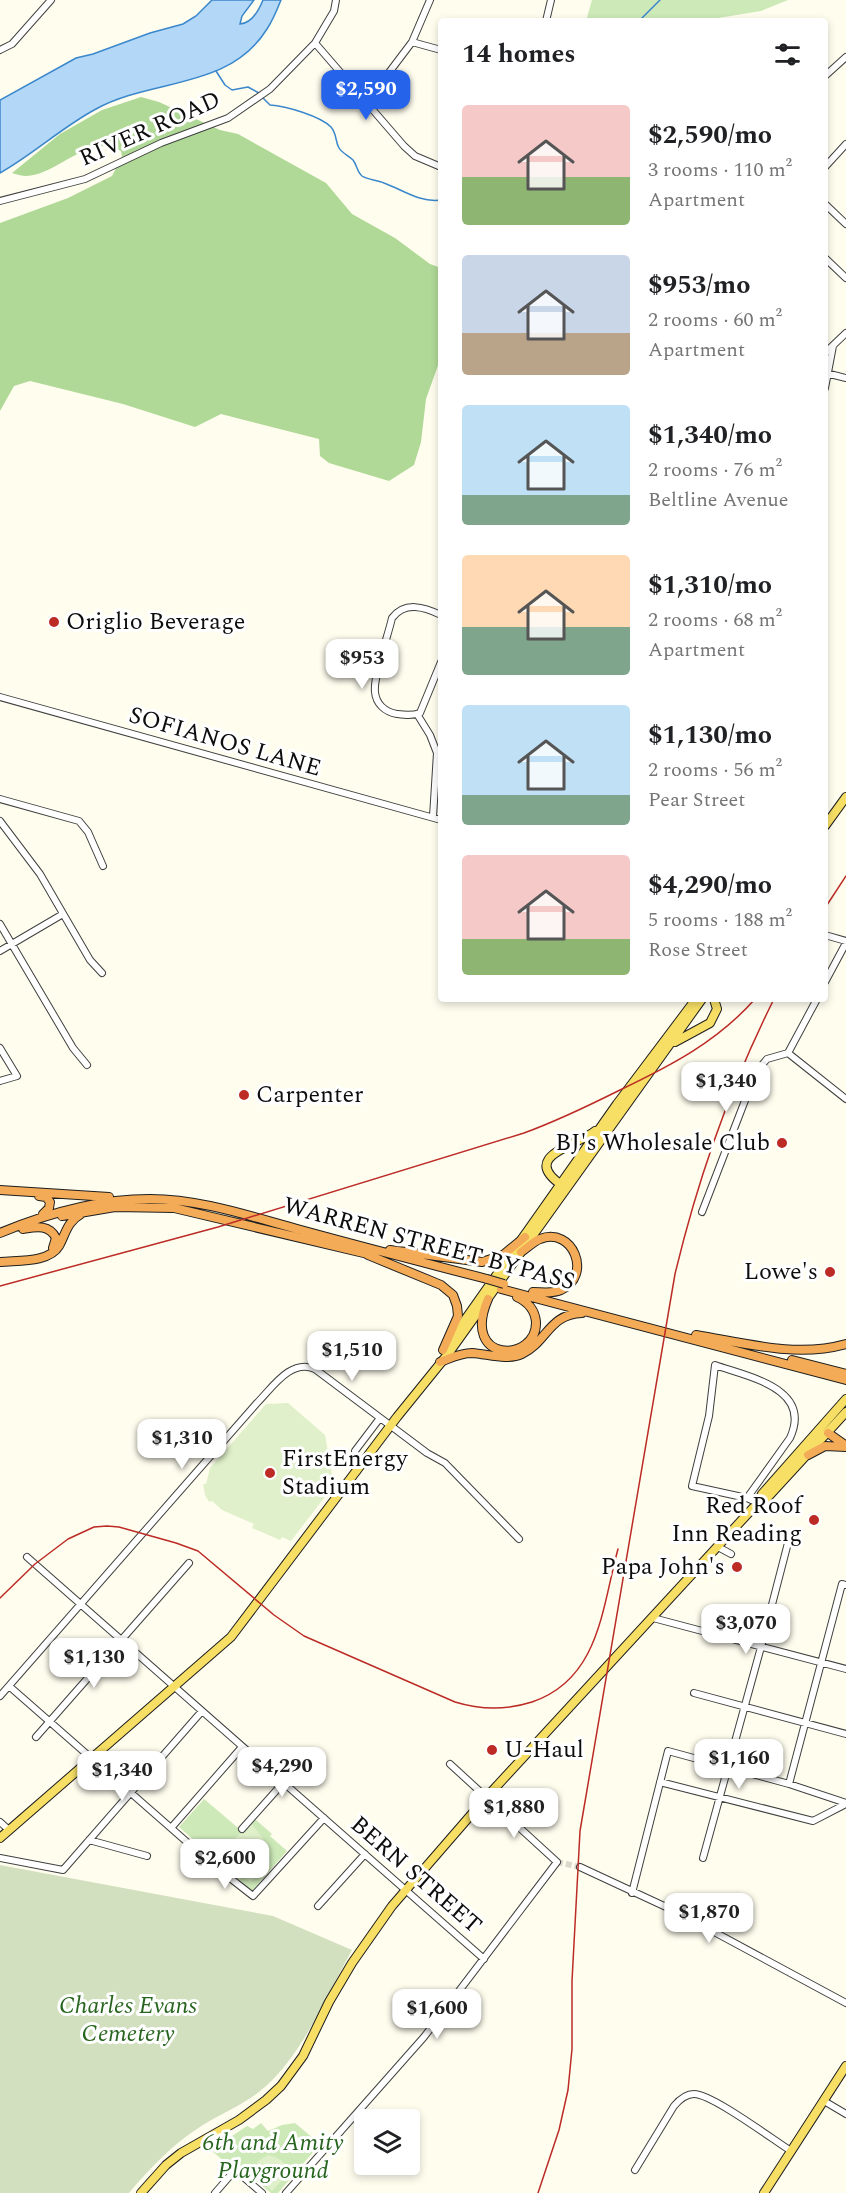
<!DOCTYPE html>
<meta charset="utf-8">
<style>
body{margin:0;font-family:Spectral,serif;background:#f6f6f6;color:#202124;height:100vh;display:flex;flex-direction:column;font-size:22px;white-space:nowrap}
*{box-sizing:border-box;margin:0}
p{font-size:20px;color:#757577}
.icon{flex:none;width:33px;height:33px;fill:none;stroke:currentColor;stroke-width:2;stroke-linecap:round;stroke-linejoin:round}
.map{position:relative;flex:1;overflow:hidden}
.panel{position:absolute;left:438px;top:18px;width:390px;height:984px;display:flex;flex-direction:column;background:#fff;border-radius:6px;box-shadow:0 3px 9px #0003}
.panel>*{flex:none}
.controls{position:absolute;left:354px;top:2109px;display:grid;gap:12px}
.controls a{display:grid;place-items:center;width:66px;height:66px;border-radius:6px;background:#fff;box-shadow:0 3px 9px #0003;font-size:30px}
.price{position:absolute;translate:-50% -51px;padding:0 14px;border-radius:12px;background:#fff;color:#222;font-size:20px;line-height:39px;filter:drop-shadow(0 2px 3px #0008)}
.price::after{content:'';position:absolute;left:50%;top:36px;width:18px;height:14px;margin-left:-9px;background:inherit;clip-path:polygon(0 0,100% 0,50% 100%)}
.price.active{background:#2563eb;color:#fff}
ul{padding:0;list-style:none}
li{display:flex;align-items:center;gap:18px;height:150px;padding:0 24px}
li span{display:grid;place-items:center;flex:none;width:168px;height:120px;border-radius:6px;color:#555}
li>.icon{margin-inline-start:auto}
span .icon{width:72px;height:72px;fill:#fffc;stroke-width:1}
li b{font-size:26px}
h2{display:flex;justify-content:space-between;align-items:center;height:72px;padding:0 24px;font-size:26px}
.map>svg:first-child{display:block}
.green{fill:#cde9b8}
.forest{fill:#b0d997}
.cemetery{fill:#d3e0bf}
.pitch{fill:#e0f0ca}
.water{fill:#b3d7f6;stroke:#3a87cc;stroke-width:1.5}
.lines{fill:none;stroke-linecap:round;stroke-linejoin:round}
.stream{stroke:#3a87cc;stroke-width:1.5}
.minor-tunnel{stroke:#dbd9cc;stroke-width:6;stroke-dasharray:6 3;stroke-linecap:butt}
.minor-casing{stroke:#404040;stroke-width:8}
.major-casing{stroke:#1e1e1e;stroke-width:10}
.highway-casing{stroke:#1e1e1e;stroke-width:10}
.minor{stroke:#fff;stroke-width:6}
.major{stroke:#f7df65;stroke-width:8}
.highway{stroke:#f3ab57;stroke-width:8}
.rail{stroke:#bc2b26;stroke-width:1.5}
.highway-bridge-casing{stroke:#1e1e1e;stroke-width:10;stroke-linecap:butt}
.highway-bridge{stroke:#f3ab57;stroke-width:8}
.poi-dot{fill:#bc2b26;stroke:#fff;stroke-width:2}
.labels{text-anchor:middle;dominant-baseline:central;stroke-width:6;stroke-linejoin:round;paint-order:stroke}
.street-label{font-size:24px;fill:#0d0d0d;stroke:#fff}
.poi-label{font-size:24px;fill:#0d0d0d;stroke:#fff;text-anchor:start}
.park-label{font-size:24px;font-style:italic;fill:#27651e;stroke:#fff}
</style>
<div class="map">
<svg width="846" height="2193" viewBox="0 0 846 2193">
<rect width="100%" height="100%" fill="#fffdee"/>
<path class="green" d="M592 0H788L761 11 712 19 711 21H586Z
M204 1799 243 1832 255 1819 272 1834 270 1836 287 1851 252 1891 179 1827Z
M261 2123 268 2131 282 2125 295 2123 320 2144 278 2193H271L239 2166 234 2165 231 2167 213 2152 220 2144 247 2126 253 2129Z"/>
<path class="forest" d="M141 97 159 102 220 130 238 134 326 183 352 214 395 238 430 264 441 268V357L426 399 421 442 414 465 389 481 329 463 320 456 319 439 221 414 195 427 123 404 30 381 14 386 0 411V223L68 198 112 176 122 157 121 151C89 132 58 175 26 176 22 176 16 174 12 173L60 134 102 110Z"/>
<path class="cemetery" d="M0 1865 273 1916 352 1950C328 1993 303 2053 266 2086 248 2103 224 2112 203 2125 174 2143 151 2167 129 2193H0Z"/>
<path class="pitch" d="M288 1403 325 1435 334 1485 291 1541 282 1537 280 1540 252 1528 254 1524 222 1510 212 1501 209 1502 205 1495 203 1484H206L210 1468 266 1404Z
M251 1824C274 1848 275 1860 250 1882L220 1855V1852Z
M268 2155C278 2157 287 2162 288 2173L272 2191 252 2173 258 2161Z"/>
<path class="water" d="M212 0H254L242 16 240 24C252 23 259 10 263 0H281C277 10 273 20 267 29 229 90 152 78 96 109 62 127 34 154 0 173V100L76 58 93 54 150 33 183 24 196 16Z"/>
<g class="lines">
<path class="stream" d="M639 21 660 0
M216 71 225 85 232 90 248 87 259 93
M262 97 270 105C286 106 320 116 331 127 337 134 335 141 339 148 342 153 349 156 353 160 357 165 357 172 362 176 368 180 378 180 384 183 403 190 420 203 441 200"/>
<path class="minor-tunnel" d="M557 1862 580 1867"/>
<defs>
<path id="minor" d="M546 21 551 0
M412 42 441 50
M315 43 404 146 415 156 441 167
M0 50 12 44 51 0
M825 76 846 57
M366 103 412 42 430 0
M825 167 846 144
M0 201 85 179 161 143 228 118 270 89 315 43 334 11 336 0
M825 204 846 224
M825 258 846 278
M825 353 846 333
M826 373 846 378
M825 388 833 346
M441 615C424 607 405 601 392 618 388 636 373 677 375 692 376 704 385 712 397 714 405 715 412 716 420 713L441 662
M0 697 441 820
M417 714 430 735 437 753 433 817
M0 799 79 821 88 832 103 866
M0 821 40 874 90 960 102 973
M0 924 73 1048 87 1065
M825 935 846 941
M0 951 63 914
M825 982 846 943
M0 1048 17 1076 0 1081
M788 1053 846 1099
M788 1053 817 999
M702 1212 756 1072 767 1059 788 1053
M357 1471 355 1451 380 1418
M747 1498 790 1438C813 1388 748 1377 715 1365L709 1416 692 1486 747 1498 758 1503
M718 1547 731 1554
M27 1557 484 1959
M653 1618 846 1669
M9 1686 212 1864 253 1896 324 1818
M694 1693 846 1734
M0 1696 257 1403C272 1388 291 1358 315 1369L427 1453 445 1463 519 1539
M36 1737 189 1563
M660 1782 813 1821 846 1804
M789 1784 842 1584 846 1585
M0 1822 9 1830
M171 1828 242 1747
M242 1829 283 1783
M89 1840 147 1856
M0 1858 63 1870 202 1711
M703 1858 761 1647 789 1539
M580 1867 679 1913 846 2003
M632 1893 668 1751 789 1784 846 1803
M318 1906 365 1854
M824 2101 846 2114
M635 2170 674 2106C679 2100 686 2094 694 2094 712 2094 772 2139 791 2151
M215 2193 235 2170 262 2193
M286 2193 424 2037 557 1862 450 1764"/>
<path id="major" d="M825 826 846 797
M675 1042 710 1023 717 1009 714 999
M563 1186C518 1156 577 1146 595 1131
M448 1344 617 1104 696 999
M758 1502 762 1494 846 1399
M0 1838 231 1637 397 1417 448 1354 702 999
M141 2193 166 2165 181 2153 239 2120 266 2100 281 2086 303 2056 329 2002 352 1963 392 1906 483 1801 753 1508 767 1498 846 1412
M764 2193 846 2066"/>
<path id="highway" d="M0 1190 109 1197
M39 1196 46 1197 50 1202 49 1208 43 1214
M62 1216 115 1207 174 1208 372 1255
M23 1229C36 1227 49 1224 56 1238L53 1248
M0 1233C48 1213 97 1199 150 1199 201 1199 252 1217 301 1230 363 1247 425 1263 487 1279
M390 1250 482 1262 503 1255 525 1237
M521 1252C527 1248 533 1242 540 1239 573 1226 593 1276 561 1290 553 1294 542 1292 533 1292
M368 1255 441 1285 453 1295 457 1306 458 1316 443 1350
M0 1262C17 1260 49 1263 59 1246 66 1233 67 1222 81 1214
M501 1289 846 1380
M488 1299C460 1364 537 1363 536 1322 535 1310 528 1302 517 1297
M696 1335C745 1343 796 1358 846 1344
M792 1360 846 1374
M440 1362C451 1358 460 1353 472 1353 488 1354 507 1361 522 1354 547 1342 549 1314 582 1313
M828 1433 845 1445
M808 1455 825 1446 846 1447"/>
</defs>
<use href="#minor" class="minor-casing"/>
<use href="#major" class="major-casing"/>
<use href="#highway" class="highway-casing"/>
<use href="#minor" class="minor"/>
<use href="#major" class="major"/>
<use href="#highway" class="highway"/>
<path class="rail" d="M825 908 846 876
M0 1286 218 1227 524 1133C557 1121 588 1106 620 1090 670 1066 717 1042 755 999
M0 1598 35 1564 68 1539 94 1527 107 1526 119 1527 176 1543 198 1551 274 1615 304 1636 455 1702C481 1710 507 1710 532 1702 600 1679 602 1607 618 1549
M538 2193 559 2130 568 2090 572 2049V1981L580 1831 675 1274C698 1178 730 1087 774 999"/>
<defs>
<path id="highway-bridge" d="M487 1279 504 1284"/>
</defs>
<use href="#highway-bridge" class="highway-bridge-casing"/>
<use href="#highway-bridge" class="highway-bridge"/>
</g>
<g class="poi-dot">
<circle cx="54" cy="622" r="6"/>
<circle cx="244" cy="1095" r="6"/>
<circle cx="782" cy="1143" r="6"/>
<circle cx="830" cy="1272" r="6"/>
<circle cx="270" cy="1473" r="6"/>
<circle cx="814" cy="1520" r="6"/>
<circle cx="737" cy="1567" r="6"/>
<circle cx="492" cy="1750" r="6"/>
</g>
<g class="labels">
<g class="street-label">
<text transform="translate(150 129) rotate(-24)">RIVER ROAD</text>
<text transform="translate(225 742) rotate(16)">SOFIANOS LANE</text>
<text transform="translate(429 1244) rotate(15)">WARREN STREET BYPASS</text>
<text transform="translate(416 1875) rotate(41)">BERN STREET</text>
</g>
<g class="poi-label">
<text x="66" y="622">Origlio Beverage</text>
<text x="256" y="1095">Carpenter</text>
<text x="770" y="1143" text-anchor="end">BJ's Wholesale Club</text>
<text x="818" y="1272" text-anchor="end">Lowe's</text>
<text x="282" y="1459">FirstEnergy<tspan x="282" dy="28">Stadium</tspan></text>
<text x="802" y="1506" text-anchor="end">Red Roof<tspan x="802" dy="28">Inn Reading</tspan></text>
<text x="725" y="1567" text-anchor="end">Papa John's</text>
<text x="504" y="1750">U-Haul</text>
</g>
<g class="park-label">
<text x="128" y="2006">Charles Evans<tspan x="128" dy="28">Cemetery</tspan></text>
<text x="273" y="2143">6th and Amity<tspan x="273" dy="28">Playground</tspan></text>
</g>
</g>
</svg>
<div class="controls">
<a><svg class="icon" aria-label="layers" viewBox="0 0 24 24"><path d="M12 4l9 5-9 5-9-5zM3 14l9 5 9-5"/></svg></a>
</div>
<b class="price active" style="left:366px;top:121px">$2,590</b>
<b class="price" style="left:362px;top:690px">$953</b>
<b class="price" style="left:726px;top:1113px">$1,340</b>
<b class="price" style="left:352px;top:1382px">$1,510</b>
<b class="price" style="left:182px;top:1470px">$1,310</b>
<b class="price" style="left:746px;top:1655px">$3,070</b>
<b class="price" style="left:94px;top:1689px">$1,130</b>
<b class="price" style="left:739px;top:1790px">$1,160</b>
<b class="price" style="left:282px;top:1798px">$4,290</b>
<b class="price" style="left:122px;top:1802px">$1,340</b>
<b class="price" style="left:514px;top:1839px">$1,880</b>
<b class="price" style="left:225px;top:1890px">$2,600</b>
<b class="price" style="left:709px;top:1944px">$1,870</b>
<b class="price" style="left:437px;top:2040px">$1,600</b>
<section class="panel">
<h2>14 homes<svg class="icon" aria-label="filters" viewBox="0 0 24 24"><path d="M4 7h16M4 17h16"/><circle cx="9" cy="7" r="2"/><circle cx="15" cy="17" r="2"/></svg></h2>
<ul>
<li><span style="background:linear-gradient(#f6c9c9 60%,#8fb573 0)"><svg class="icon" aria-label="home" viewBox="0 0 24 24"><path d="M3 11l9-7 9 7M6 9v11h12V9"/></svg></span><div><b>$2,590/mo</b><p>3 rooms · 110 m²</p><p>Apartment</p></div></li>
<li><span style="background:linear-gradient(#c9d6e8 65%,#b9a48a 0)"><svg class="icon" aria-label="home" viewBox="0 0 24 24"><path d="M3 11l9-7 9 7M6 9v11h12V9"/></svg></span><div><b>$953/mo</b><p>2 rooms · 60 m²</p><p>Apartment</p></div></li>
<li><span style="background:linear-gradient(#bfe0f5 75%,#7fa58c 0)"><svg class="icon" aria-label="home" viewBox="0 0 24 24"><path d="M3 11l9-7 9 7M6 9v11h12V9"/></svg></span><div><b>$1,340/mo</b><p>2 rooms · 76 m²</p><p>Beltline Avenue</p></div></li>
<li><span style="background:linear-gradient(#ffd9b3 60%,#7fa58c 0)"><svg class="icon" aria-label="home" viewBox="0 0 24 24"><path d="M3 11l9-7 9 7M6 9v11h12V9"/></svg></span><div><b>$1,310/mo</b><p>2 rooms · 68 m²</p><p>Apartment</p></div></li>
<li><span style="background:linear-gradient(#bfe0f5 75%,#7fa58c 0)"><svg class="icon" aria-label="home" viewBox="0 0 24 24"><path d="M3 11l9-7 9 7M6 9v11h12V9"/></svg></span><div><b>$1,130/mo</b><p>2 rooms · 56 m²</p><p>Pear Street</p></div></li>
<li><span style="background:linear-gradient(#f6c9c9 70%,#8fb573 0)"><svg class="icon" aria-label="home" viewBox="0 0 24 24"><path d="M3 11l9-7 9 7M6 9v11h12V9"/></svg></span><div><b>$4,290/mo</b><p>5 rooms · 188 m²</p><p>Rose Street</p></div></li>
</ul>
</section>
</div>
